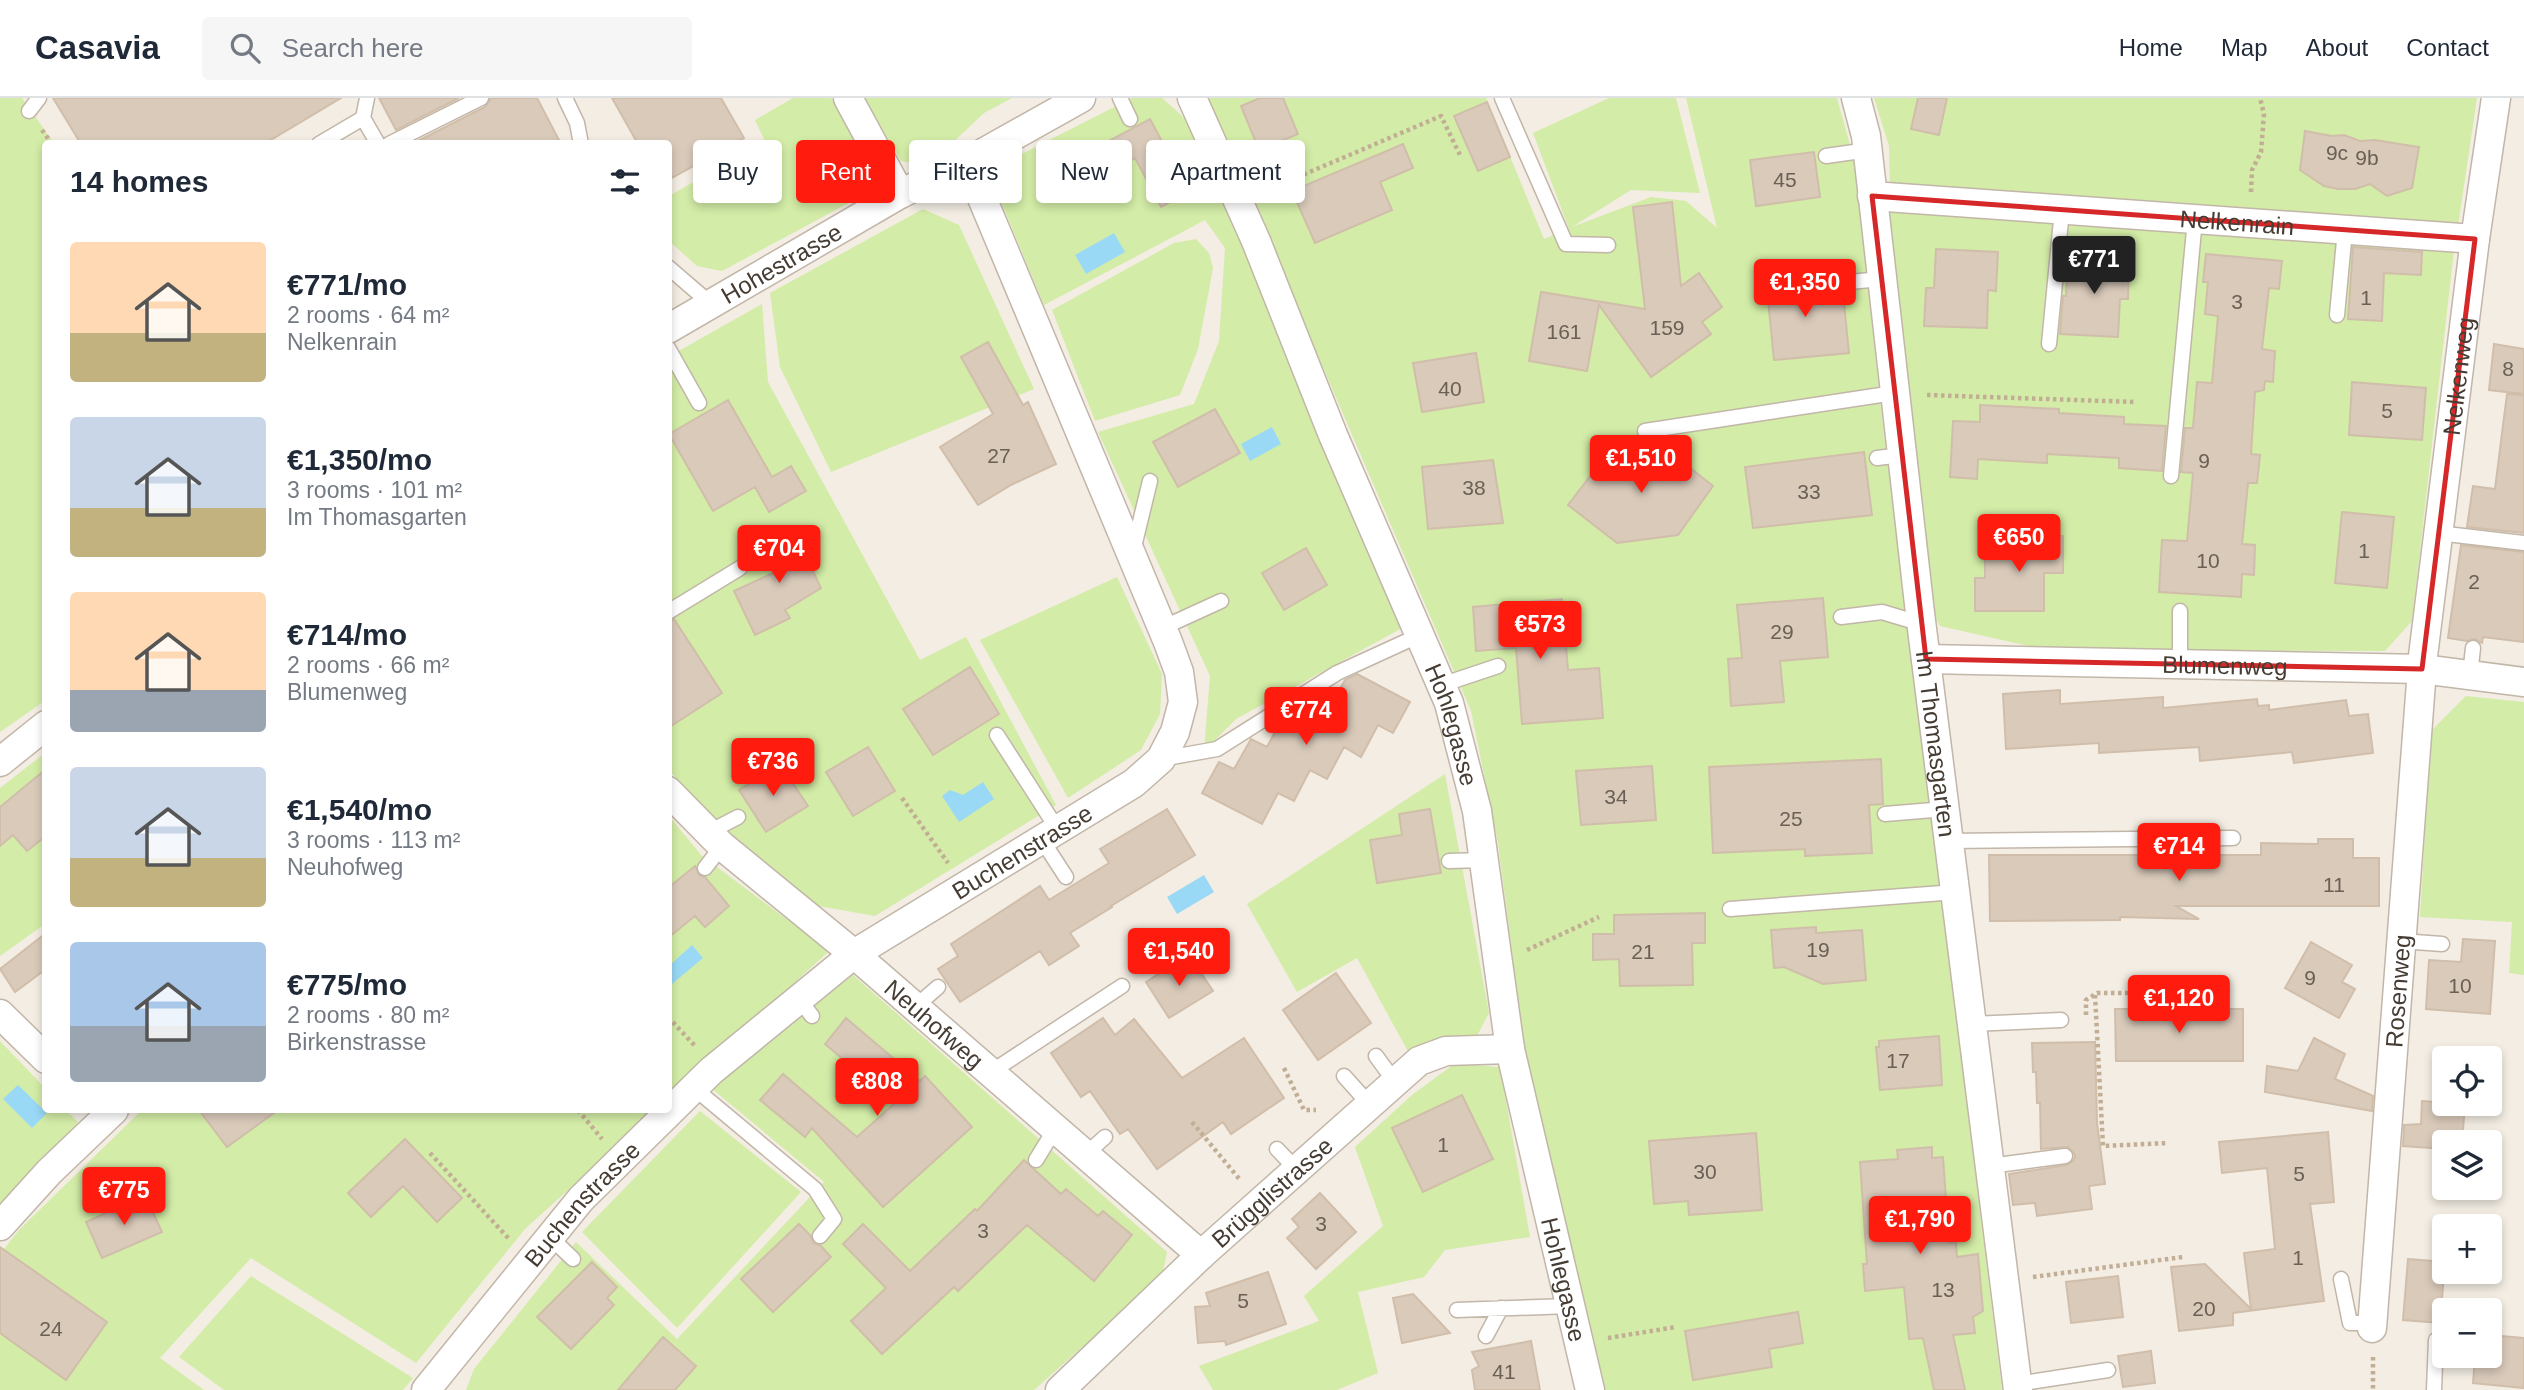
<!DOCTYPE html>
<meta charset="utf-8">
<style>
body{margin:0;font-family:Helvetica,sans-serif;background:#f6f6f7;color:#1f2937;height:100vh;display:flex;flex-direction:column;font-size:26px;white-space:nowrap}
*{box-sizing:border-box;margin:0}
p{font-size:23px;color:#747a83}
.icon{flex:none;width:38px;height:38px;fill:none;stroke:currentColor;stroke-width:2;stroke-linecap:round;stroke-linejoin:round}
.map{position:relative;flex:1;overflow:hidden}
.sheet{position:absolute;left:42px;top:42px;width:630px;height:973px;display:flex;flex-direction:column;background:#fff;border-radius:7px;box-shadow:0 4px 10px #0003}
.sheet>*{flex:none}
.hud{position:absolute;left:693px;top:42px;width:665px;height:63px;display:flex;gap:14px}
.controls{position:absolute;left:2432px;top:948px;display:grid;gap:14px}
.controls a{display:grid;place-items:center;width:70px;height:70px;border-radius:7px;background:#fff;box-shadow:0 4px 10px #0003;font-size:35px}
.price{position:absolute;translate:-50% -60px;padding:0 16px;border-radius:7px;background:#ff1c0e;color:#fff;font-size:23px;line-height:46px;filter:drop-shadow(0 2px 4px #0008)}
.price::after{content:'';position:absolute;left:50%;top:42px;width:21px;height:16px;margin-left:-10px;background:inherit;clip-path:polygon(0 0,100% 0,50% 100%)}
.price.active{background:#222;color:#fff}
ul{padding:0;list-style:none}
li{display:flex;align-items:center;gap:21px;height:175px;padding:0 28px}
li span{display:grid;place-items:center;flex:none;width:196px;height:140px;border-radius:7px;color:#555}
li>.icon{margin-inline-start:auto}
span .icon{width:84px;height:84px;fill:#fffc;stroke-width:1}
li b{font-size:30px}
h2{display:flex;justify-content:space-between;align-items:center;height:84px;padding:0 28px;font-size:30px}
.pill{padding:0 24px;border-radius:7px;background:#fff;box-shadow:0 4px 10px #0003;font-size:24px;line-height:63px}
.pill.active{background:#ff1c0e;color:#fff}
header{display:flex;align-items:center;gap:42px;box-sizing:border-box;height:98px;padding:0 35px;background:#fff;border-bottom:2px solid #e0e1e3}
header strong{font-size:33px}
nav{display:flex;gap:38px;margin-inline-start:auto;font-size:24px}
.search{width:490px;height:63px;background:#f6f6f7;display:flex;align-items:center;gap:18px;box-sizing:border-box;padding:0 24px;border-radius:7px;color:#747a83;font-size:26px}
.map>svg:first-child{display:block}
.green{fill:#d3eca7}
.water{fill:#99d9f6}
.building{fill:#d9caba;stroke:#d1beaa;stroke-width:2}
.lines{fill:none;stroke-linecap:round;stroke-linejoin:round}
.service-casing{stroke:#c2b6a8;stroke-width:17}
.minor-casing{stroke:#c2b6a8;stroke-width:31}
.path{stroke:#c2ae95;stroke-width:4.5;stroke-dasharray:3.5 3.5;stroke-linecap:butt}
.service{stroke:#fff;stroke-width:14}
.minor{stroke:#fff;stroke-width:28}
.marked{fill:none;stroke:#d62828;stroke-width:5;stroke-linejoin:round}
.labels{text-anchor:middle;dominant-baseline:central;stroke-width:6;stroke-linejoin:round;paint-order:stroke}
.number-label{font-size:21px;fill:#6a6055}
.street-label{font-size:24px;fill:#453c33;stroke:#fff}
</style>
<header>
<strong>Casavia</strong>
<div class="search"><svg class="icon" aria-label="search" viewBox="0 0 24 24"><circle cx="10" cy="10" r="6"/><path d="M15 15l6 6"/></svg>Search here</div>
<nav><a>Home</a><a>Map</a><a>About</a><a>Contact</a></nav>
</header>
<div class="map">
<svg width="2524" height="1292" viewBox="0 0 2524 1292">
<rect width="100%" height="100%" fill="#f3ede3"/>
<path class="green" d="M0 0H22L54 45 46 46V602L0 634Z
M793 0H831L872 61 862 98 722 173 697 168 669 143V98L765 43 755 22Z
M864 0H1012L984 15 928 68 901 63Z
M1132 0H1162L1191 26 1404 529 1236 621 1204 653 1210 578 1098 334 1194 306 1219 243 1225 150 1205 122 1044 207 997 94 1008 63Z
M1207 0H1486L1544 141 1569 131 1533 35 1609 0H1676L1700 95 1631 92 1572 129 1651 99 1686 103 1717 130 1686 0H1837L1855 65 1881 311 2002 1292H1604L1525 953 1498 745 1471 613Z
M1874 0H2477L2458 128 1890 87 1889 48Z
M923 111 959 127 1034 291 831 374 780 269 770 195Z
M1889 114 2455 143 2412 523 2385 553 2046 552 1940 528 1930 510Z
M1196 141 1209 155 1213 170 1198 251 1180 297 1095 323 1052 212 1174 145Z
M762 206 768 284 920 562 966 539 1056 707 875 818 813 807 705 713 669 672 668 259Z
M1117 479 1162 576 1160 616 1141 652 1068 700 980 542Z
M2466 598 2524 604V877L2509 875 2512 824 2420 819 2431 633Z
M45 655V826L0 858V690Z
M1445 676 1489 915 1477 938 1451 942 1411 959 1357 860 1297 894 1247 806Z
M669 718 701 757 829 853 669 1000Z
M853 877 1167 1154 1162 1178 1034 1292H466L474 1271 576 1144 677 1241 824 1084 711 990Z
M0 943 45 990 46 1012H66L78 1024 0 1110Z
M1454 966 1500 969 1530 1139 1445 1152 1424 1179 1358 1194 1378 1275 1337 1292H1213L1199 1268 1319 1223 1304 1198 1383 1128 1355 1049 1412 997Z
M142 1012H656L525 1131 416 1265 251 1160 160 1260 204 1292H0V1156L19 1132Z
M700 1013 801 1094 677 1230 582 1134Z
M251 1178 413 1280 403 1292H224L179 1259Z"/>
<path class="water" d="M1114 135 1125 154 1086 176 1075 157Z
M1272 329 1281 346 1250 363 1241 346Z
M983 684 994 701 959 724 942 698 950 692 963 697Z
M1204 777 1214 794 1177 816 1167 799Z
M692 847 703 860 672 886 669 882V868Z
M18 987 47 1015 32 1030 3 1001Z"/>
<path class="building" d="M53 0H341L264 46H81Z
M379 0H459L396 32Z
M491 0H537L561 46H412L485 9Z
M612 0H721L744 40 668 82V46H638Z
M1260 0H1283L1298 36 1259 52 1241 8Z
M1918 0H1947L1939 37 1911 31Z
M1487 4 1510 59 1478 73 1454 18Z
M1150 21 1189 94 1161 109 1135 60 1103 77 1090 53Z
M2305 33 2332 38 2344 37 2360 43 2375 42 2419 49 2412 90 2387 98 2370 86 2355 91H2338L2324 88 2300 72Z
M1403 46 1413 70 1380 84 1392 112 1315 145 1292 93Z
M1814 54 1820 99 1756 108 1750 62Z
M1672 104 1681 188 1699 175 1722 209 1702 224 1711 236 1651 279 1599 207 1587 273 1529 263 1541 194 1645 211 1633 109Z
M2353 149 2422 154 2421 177 2384 175 2382 223 2348 221Z
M1936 151 1998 154 1996 193 1988 192 1987 230 1924 228 1926 190H1934Z
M2206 156 2282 163 2279 191 2269 190 2262 251 2275 253 2273 284 2265 283 2264 292 2255 294 2251 356 2260 357 2257 385H2248L2242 446 2255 447 2254 477 2242 476 2241 499 2159 494 2162 442 2187 443 2193 375 2181 374 2185 330H2193L2197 284 2212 285 2218 218 2205 216 2208 184H2203Z
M2068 159 2129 162 2128 201H2120L2118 239 2060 236 2063 198H2066Z
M1805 171 1807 198 1843 195 1849 255 1774 262 1768 202 1774 201 1771 174Z
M988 244 1023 307 1028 304 1056 366 1011 387 978 407 940 349 993 316 961 259Z
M2494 246 2524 251V296L2489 292Z
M1476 255 1484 304 1422 314 1413 265Z
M2352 284 2426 290 2422 342 2349 337Z
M2507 296 2524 297V435L2467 429 2473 388 2495 391Z
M728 302 772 379 791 368 806 393 769 414 755 389 713 413 669 336Z
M1980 307 2059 311V315L2124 319V326L2166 328 2162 373 2119 370V360L2047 356V365L1978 361 1977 381 1950 379 1953 323 1980 324Z
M1215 311 1240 355 1178 389 1153 344Z
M1662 348 1713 388 1678 437 1617 445 1568 407 1607 356Z
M1864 354 1872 417 1753 430 1745 369Z
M1493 362 1503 425 1428 431 1422 369Z
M2342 414 2394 419 2387 490 2335 485Z
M794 433 821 490 785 512 790 520 755 537 734 493 775 474 763 447Z
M2012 438H2063V475H2044V513H1975V480H1985V449H2012Z
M2461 447 2524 454V544L2483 539 2482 545 2475 541 2467 543 2448 540Z
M1306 450 1327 487 1284 512 1262 475Z
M1823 500 1828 559 1780 563 1784 604 1731 608 1728 561 1742 560 1737 507Z
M1562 501 1568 572 1599 570 1603 620 1522 626 1516 550 1476 553 1473 509Z
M674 521 722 595 668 630V524Z
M970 569 999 616 933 657 903 611Z
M1357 576 1410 604 1393 635 1378 627 1361 659 1344 649 1327 681 1310 672 1294 703 1278 695 1262 726 1202 695 1219 664 1234 671 1251 641 1267 649 1282 621 1286 618 1302 627 1316 600 1321 597 1333 603 1345 582Z
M2060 592V606L2163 599V610L2257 601 2258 608 2269 607V612L2346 602 2349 618 2368 616 2373 655 2294 665 2292 654 2200 663 2199 649 2099 655V645L2006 651 2003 596Z
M868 649 895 693 853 718 826 674Z
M1881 661 1883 706 1869 707 1872 755 1805 758V751L1713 755 1709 669Z
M780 666 808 708 766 734 739 692Z
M1652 668 1656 722 1581 727 1576 673Z
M46 671V738L27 753 13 737 0 748V709Z
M1167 711 1195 757 1111 808 1112 809 1070 835 1079 848 1049 867 1040 853 960 904 938 871 958 858 951 846 1040 788 1049 802 1109 765 1100 751Z
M1430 711 1441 775 1377 785 1370 742 1402 737 1399 716Z
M2318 741H2353V760H2379V808H2176L2199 821 2120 819V822L1990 823 1989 757H2261V745L2318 746Z
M695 768 699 777 705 779 729 808 705 829 695 818 668 840V790Z
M1705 815V845H1692L1693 887 1620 888 1619 861 1593 862V836H1614V817Z
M1816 829V835L1862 832 1866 882 1823 886 1784 869 1774 870 1771 832Z
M46 835V871L15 894 0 871Z
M2463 841 2495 843 2490 916 2426 911 2429 862 2461 864Z
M2311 844 2352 867 2342 884 2355 891 2339 920 2285 890Z
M1180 862 1188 875 1197 869 1213 893 1169 920 1146 884Z
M1336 875 1371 925 1318 962 1283 912Z
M2115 911H2243V963H2116Z
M846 920 920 983 925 978 972 1029 883 1109 812 1030 805 1039 760 1002 783 976 857 1039 895 1005 825 946Z
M1103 920 1115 937 1134 921 1182 980 1244 940 1284 1000 1231 1036 1223 1024 1157 1071 1128 1031 1120 1036 1090 993 1081 999 1051 955Z
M1939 938 1942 987 1880 992 1876 949H1879V943Z
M2314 940 2345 956 2335 981 2373 998 2372 1013 2265 994 2267 968 2298 973Z
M2095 944 2097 1025 2105 1086 2089 1088 2092 1111 2037 1118 2035 1105 2013 1107 2009 1076 2067 1067 2074 1062 2075 1057 2068 1049 2041 1051 2040 1005H2037L2036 974H2033L2032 945Z
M1462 997 1493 1061 1423 1094 1392 1030Z
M2422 1003 2465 1006 2462 1045H2445V1051L2403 1048 2404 1027 2421 1026Z
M199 1012H278L227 1049Z
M2328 1034 2334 1104 2310 1106 2324 1203 2233 1215V1227L2179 1233 2171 1169 2205 1166 2251 1211 2244 1155 2275 1151 2267 1070 2222 1075 2219 1044Z
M1756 1035 1762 1112 1689 1117 1688 1103 1654 1106 1649 1043Z
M405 1041 462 1100 437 1124 403 1088 371 1119 348 1095Z
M1932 1049V1060L1943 1059 1949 1145 1956 1144 1957 1159 1978 1156 1983 1213 1973 1219 1975 1235 1953 1237 1965 1292H1934L1923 1240 1909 1241 1904 1189 1865 1193 1863 1166H1867L1860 1064 1898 1061 1897 1052Z
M1024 1062 1061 1096 1066 1091 1098 1118 1103 1113 1132 1137 1094 1183 1027 1127 958 1193 954 1189 882 1256 851 1223 886 1190 843 1146 863 1126 910 1173 975 1111 977 1113Z
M1320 1095 1356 1134 1316 1171 1287 1140 1299 1129 1292 1121Z
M145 1097 162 1134 102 1160 86 1124Z
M799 1126 811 1138 813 1145 820 1147 831 1159 773 1214 741 1181Z
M0 1149 107 1224 66 1282 0 1235Z
M2408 1161 2445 1164 2440 1225 2403 1222Z
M592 1164 617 1189 607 1200 614 1207 571 1251 537 1219Z
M1268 1174 1286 1226 1226 1247 1225 1243 1198 1245 1195 1209 1210 1208 1206 1195Z
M2118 1178 2123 1219 2071 1225 2066 1184Z
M1413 1196 1450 1235 1402 1245 1393 1200Z
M1798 1214 1803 1245 1769 1251 1772 1269 1693 1282 1685 1233Z
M2490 1237 2524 1240V1290L2473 1285 2475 1258H2490Z
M663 1239 696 1268 675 1292H618Z
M1531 1243 1540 1292H1475L1472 1272 1479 1268 1472 1254Z
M2151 1253 2155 1285 2123 1289 2118 1258Z"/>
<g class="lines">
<defs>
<path id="service" d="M565 0 577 25 581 46
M1120 0 1130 21
M1502 0 1566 146 1608 147
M29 13 39 0
M363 20 378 46
M319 46 363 20 367 0
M389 46 481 0
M1826 58 1868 52
M668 169 711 206
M1828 186 1881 181
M2337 217 2345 132
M2049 246 2062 112
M668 250 699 305
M1645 333 1894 295
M1877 360 1902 357
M2171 378 2195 121
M2438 435 2524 445
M1133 453 1150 383
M668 514 740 470
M1841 519 1882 514 1922 526
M1162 530 1221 503
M2180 566V513
M2470 577 2473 550
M1441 587 1498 568
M997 637 1058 732
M1161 661 1217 651 1337 575 1420 537
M1885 716 1945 711
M709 734 738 719
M1042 742 1066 779
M1949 743 2233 740
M1449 763 1484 762
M705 770 722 748
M1730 811 1956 794
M2401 843 2442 846
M799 901 812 918
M915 909 938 889
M1972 926 2061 922
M1376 958 1395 984
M991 974 1122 888
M1344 978 1370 1007
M694 990 815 1091 834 1121 820 1138
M1277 1051 1297 1072
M1085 1057 1105 1039
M1036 1062 1055 1031
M1990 1068 2065 1058
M550 1139 573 1161
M2341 1181 2350 1225H2373
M1457 1212 1570 1208
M1486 1238 1501 1210
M2017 1286 2108 1272
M2434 1292 2436 1242"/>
<g id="minor">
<path d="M848 0 900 96"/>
<path id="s1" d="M1192 0 1256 143 1333 337 1449 605 1477 713 1510 951 1590 1292"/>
<path id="s2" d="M1856 0 1866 38 1920 515 2018 1292"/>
<path id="s3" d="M1872 98 2475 141"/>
<path id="s4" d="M668 231 900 96 967 64 1081 0"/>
<path id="s5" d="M1926 561 2422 571 2524 584"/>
<path d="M0 664 46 627"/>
<path id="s6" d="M668 693 722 748 854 856 1201 1157"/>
<path d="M0 916 46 961"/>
<path d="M0 1128 49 1074 114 1012"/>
<path id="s7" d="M2372 1230 2423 558 2475 141 2496 0"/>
<path id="s8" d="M426 1292 581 1101 711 973 854 856 1134 685 1161 661 1175 634 1183 604 1179 574 1168 544 967 64"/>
<path id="s9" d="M1060 1292 1201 1157 1419 963 1446 953 1510 951"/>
</g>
</defs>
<use href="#service" class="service-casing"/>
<use href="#minor" class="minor-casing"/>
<path class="path" d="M42 32 52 46
M1265 93 1441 18 1461 59
M2251 94 2252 72 2261 54 2264 16 2260 0
M1927 297 2135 304
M902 700 948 765
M1527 852 1599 819
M2095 897 2103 1048 2168 1045
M2086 917V902L2097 895H2230
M668 919 696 949
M1284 970 1304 1012H1316
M578 1012 602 1041
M1192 1024 1241 1083
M430 1055 510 1142
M2033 1179 2183 1159
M1608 1240 1676 1229
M2373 1259V1292"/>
<use href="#service" class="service"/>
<use href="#minor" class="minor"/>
</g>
<path class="marked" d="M1872 98 2475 141 2422 571 1926 561Z"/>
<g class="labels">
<g class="number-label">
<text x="2337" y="54">9c</text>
<text x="2367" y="59">9b</text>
<text x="1785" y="81">45</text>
<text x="2366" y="199">1</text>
<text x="2237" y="203">3</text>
<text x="1667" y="229">159</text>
<text x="1564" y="233">161</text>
<text x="2508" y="270">8</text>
<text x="1450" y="290">40</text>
<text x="2387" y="312">5</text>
<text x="999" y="357">27</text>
<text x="2204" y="362">9</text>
<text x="1474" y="389">38</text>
<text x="1809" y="393">33</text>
<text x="2364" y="452">1</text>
<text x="2208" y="462">10</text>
<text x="2474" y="483">2</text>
<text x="1782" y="533">29</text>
<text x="1616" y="698">34</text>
<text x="1791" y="720">25</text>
<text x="2334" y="786">11</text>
<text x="1818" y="851">19</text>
<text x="1643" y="853">21</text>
<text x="2310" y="879">9</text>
<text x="2460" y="887">10</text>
<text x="1898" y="962">17</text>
<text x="1443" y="1046">1</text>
<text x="1705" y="1073">30</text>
<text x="2299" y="1075">5</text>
<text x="1321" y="1125">3</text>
<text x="983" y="1132">3</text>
<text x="2298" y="1159">1</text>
<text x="1943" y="1191">13</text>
<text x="1243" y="1202">5</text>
<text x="2204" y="1210">20</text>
<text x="51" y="1230">24</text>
<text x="1504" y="1273">41</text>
</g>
<g class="street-label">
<text stroke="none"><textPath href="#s3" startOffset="366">Nelkenrain</textPath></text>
<text stroke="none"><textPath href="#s4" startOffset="131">Hohestrasse</textPath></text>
<text stroke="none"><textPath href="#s7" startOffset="956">Nelkenweg</textPath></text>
<text stroke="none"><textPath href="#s5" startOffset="299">Blumenweg</textPath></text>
<text stroke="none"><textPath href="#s1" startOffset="679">Hohlegasse</textPath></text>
<text stroke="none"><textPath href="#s2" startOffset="651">Im Thomasgarten</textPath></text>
<text stroke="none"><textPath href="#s8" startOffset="810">Buchenstrasse</textPath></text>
<text stroke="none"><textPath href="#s7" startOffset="338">Rosenweg</textPath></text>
<text stroke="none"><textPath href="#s6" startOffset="354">Neuhofweg</textPath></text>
<text stroke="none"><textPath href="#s9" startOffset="290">Brügglistrasse</textPath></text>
<text stroke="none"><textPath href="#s8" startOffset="243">Buchenstrasse</textPath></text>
<text stroke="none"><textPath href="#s1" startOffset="1246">Hohlegasse</textPath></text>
</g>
</g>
</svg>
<div class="controls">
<a><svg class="icon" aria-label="locate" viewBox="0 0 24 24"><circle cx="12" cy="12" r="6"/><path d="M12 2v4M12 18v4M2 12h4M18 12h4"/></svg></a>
<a><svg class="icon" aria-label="layers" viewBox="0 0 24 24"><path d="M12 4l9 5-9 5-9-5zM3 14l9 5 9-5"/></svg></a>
<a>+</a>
<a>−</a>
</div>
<b class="price active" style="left:2094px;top:198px">€771</b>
<b class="price" style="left:1805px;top:221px">€1,350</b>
<b class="price" style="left:1641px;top:397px">€1,510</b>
<b class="price" style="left:2019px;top:476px">€650</b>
<b class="price" style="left:779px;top:487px">€704</b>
<b class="price" style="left:1540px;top:563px">€573</b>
<b class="price" style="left:1306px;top:649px">€774</b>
<b class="price" style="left:773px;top:700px">€736</b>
<b class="price" style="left:2179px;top:785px">€714</b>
<b class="price" style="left:1179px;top:890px">€1,540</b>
<b class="price" style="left:2179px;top:937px">€1,120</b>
<b class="price" style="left:877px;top:1020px">€808</b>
<b class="price" style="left:124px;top:1129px">€775</b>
<b class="price" style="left:1920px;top:1158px">€1,790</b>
<div class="hud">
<a class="pill">Buy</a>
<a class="pill active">Rent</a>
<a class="pill">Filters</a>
<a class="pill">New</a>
<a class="pill">Apartment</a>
</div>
<section class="sheet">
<h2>14 homes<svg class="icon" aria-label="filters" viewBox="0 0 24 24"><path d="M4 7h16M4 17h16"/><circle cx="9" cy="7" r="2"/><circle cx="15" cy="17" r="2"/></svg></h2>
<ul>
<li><span style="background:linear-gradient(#ffd9b3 65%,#c2b280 0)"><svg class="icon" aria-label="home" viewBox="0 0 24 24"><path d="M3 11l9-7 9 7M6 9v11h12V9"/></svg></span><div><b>€771/mo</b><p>2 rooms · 64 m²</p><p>Nelkenrain</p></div></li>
<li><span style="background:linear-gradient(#c9d6e8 65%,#c2b280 0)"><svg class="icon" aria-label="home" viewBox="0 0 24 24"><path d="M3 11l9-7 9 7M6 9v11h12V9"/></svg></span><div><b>€1,350/mo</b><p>3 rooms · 101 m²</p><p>Im Thomasgarten</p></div></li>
<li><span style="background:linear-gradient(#ffd9b3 70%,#9aa5b1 0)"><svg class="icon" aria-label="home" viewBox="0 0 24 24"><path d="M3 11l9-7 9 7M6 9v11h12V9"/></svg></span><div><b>€714/mo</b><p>2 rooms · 66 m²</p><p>Blumenweg</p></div></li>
<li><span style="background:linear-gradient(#c9d6e8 65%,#c2b280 0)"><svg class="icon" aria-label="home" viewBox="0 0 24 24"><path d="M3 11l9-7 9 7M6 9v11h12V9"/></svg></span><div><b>€1,540/mo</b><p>3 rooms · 113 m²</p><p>Neuhofweg</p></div></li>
<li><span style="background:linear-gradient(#a9c7e8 60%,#9aa5b1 0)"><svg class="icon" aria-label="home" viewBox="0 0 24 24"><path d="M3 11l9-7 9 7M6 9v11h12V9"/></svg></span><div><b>€775/mo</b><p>2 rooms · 80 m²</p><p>Birkenstrasse</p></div></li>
</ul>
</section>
</div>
